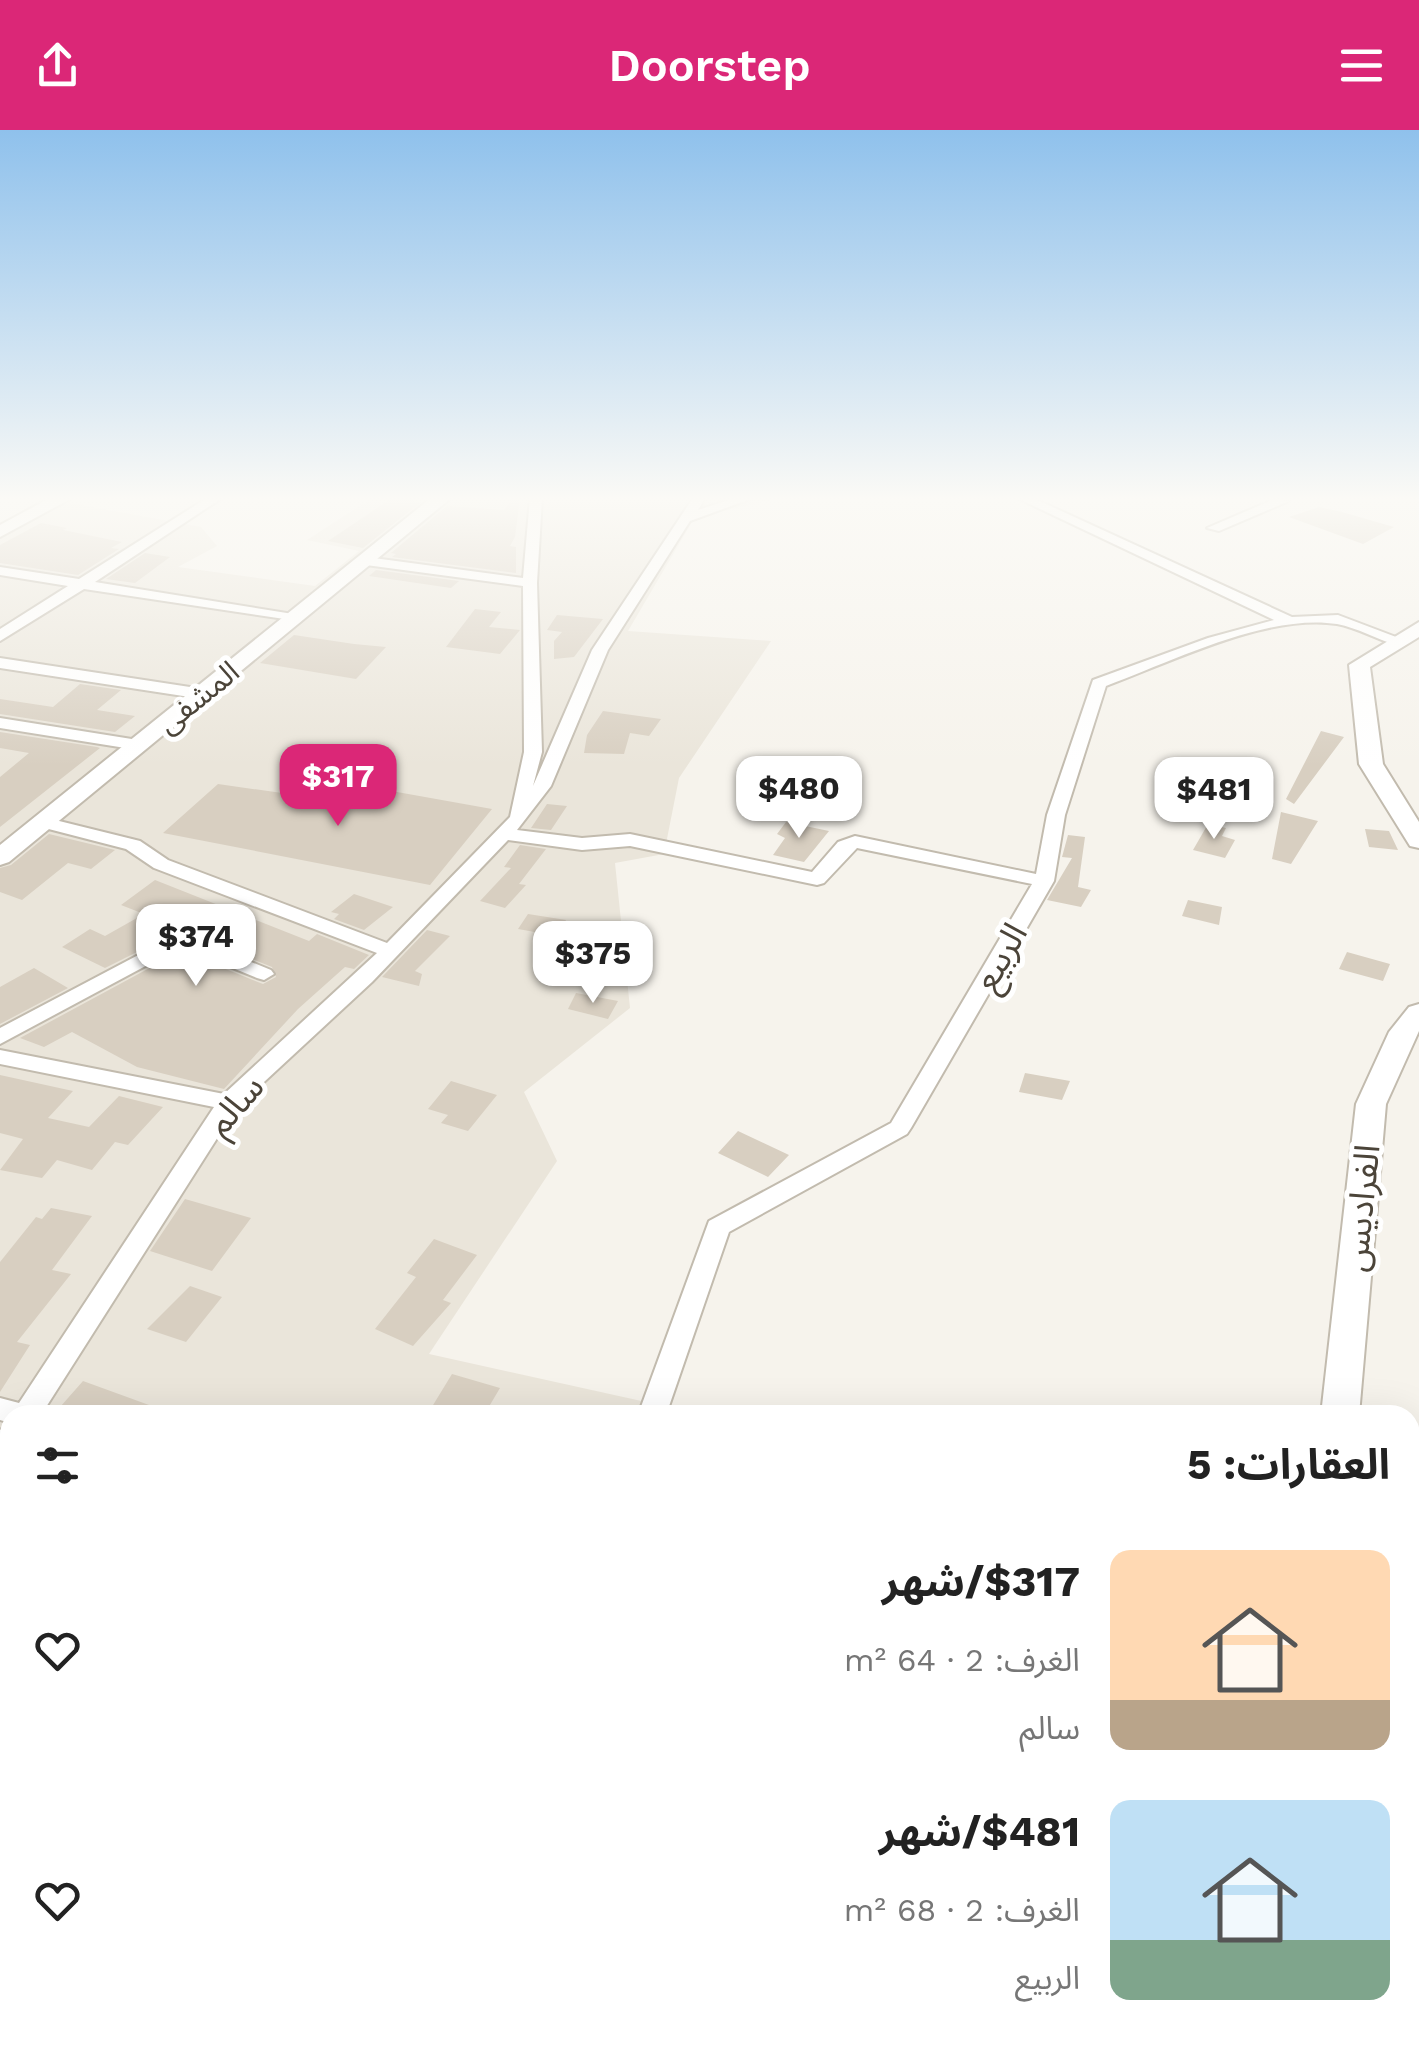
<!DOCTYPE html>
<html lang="ar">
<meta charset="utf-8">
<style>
body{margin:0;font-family:"Work Sans","Noto Sans Arabic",sans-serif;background:#f2f2f2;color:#222;direction:rtl;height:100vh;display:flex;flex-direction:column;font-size:38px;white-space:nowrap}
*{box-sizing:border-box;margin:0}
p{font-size:32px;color:#767676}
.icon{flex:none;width:55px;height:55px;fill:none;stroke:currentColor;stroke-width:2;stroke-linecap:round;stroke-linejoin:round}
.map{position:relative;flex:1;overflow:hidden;direction:ltr}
.sheet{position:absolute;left:0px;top:1275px;width:1420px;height:642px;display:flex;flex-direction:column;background:#fff;border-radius:30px 30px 0 0;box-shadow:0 10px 40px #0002;direction:rtl}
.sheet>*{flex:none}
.price{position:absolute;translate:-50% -85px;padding:0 22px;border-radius:20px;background:#fff;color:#222;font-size:32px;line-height:65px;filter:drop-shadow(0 2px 5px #0008)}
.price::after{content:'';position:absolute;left:50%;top:60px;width:30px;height:22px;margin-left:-15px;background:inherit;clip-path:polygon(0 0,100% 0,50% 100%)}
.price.current{background:#db2777;color:#fff}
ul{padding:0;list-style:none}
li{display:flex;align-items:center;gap:30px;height:250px;padding:0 30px}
li span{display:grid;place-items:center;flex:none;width:280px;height:200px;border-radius:20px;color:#555}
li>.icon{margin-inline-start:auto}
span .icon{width:120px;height:120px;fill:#fffc;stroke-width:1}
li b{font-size:42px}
h2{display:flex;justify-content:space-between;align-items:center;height:120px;padding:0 30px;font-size:42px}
header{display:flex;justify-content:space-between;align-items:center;height:130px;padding:0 30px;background:#db2777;color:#fff;font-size:45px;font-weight:600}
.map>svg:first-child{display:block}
.residential{fill:#eae5da}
.building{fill:#d8cfc1}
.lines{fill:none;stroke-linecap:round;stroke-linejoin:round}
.minor-casing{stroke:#c2bbae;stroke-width:4}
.tertiary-casing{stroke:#c2bbae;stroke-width:4}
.minor{fill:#fff;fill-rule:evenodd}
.tertiary{fill:#fff;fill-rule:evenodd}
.labels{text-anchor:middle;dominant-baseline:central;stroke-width:10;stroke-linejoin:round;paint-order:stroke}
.far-street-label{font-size:30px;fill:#4b4439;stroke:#fff}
.street-label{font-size:35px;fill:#4b4439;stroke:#fff}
</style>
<header><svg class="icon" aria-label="menu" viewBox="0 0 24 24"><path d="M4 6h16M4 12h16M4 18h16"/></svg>Doorstep<svg class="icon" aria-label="share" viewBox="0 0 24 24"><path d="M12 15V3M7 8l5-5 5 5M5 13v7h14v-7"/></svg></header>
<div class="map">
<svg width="1419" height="1916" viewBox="0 0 1419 1916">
<rect width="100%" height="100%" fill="#f6f3ec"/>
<path class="residential" d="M43 368 201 397 217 416 178 437 315 456 359 421 307 410 372 368H783L695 387 628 501 771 511 679 648 664 724 615 733 630 878 524 962 557 1031 429 1224 664 1276 660 1285H10V1908H1410V1843L1419 1844V1916H0V395Z"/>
<path class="building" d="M392 368 421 372 363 418 328 411Z
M514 368H520L515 407 510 416 516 417V443L392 427 396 424 391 423 447 376 504 380Z
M1319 377 1342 382 1394 397 1363 414 1289 387Z
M41 393 67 398 63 400 122 412 111 418 119 419 78 445 0 433V415Z
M145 423 170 427 135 453 106 449Z
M376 440 459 451 451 458 369 446Z
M475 479 501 482 489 497 520 500 500 524 446 517Z
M557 485 603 489 574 527 554 529V511L562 502 547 500Z
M294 505 354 514 386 517 356 549 260 533Z
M80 554 121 560 97 580 135 586 115 602 0 584V569L53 577Z
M603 581 661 589 649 606 630 603 624 624 584 623 587 605Z
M1321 601 1344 607 1294 674 1286 669Z
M0 602 97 617 100 618 0 697V647L29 623 0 618Z
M218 654 338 671 358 655 492 679 430 755 163 703Z
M547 674 567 676 551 700 531 698Z
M1281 682 1318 691 1291 734 1272 729Z
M786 692 829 701 804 732 773 725 785 708 777 704Z
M1208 694 1226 698 1222 706 1235 710 1225 728 1193 720Z
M1365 699 1389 701 1398 720 1369 717Z
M49 704 115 720 91 739 68 733 22 770 0 762V738L11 735Z
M1068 705 1085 707 1078 757 1091 760 1081 777 1047 770 1072 728 1062 727Z
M520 715 546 719 519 754 526 755 505 778 480 771 511 738 504 737Z
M155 750 309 811 317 804 369 825 354 839 345 837 298 879 224 959 137 937 72 902 44 917 20 908 181 821 263 854 276 847 272 837 181 800 105 838 62 817 90 799 105 806 144 784 121 775Z
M354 764 393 777 364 800 334 789 339 784 331 782Z
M1188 770 1222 777 1219 795 1182 786Z
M528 784 566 790 557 806 518 799Z
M427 800 450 806 415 841 422 844 419 856 382 847Z
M1347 822 1390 834 1383 851 1339 839Z
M34 838 68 858 0 894V857Z
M576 863 618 871 608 889 568 879Z
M1025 943 1070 951 1062 970 1019 962Z
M0 945 73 961 48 988 89 997 119 966 163 977 128 1015 115 1012 92 1040 57 1030 42 1048 0 1040 23 1009 0 1003Z
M451 951 497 965 468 1001 441 993 448 985 428 979Z
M738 1001 789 1025 768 1047 718 1023Z
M185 1069 251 1088 212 1141 150 1121Z
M51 1078 92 1086 52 1140 71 1144 17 1212 30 1215 0 1262V1132L36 1087 42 1089Z
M434 1109 477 1125 443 1170 451 1173 413 1216 375 1199 416 1147 407 1143Z
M190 1156 222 1167 186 1212 147 1199Z
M452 1244 500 1258 484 1285H445L430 1280Z
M83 1251 171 1283V1285H53Z"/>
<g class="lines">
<defs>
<path id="minor" d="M207 368H222L95 452 293 484 298 485V491L84 459 0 511V499L68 456 0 445V437L79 449Z
M530 368H542L537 453 542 622 533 656 592 520 693 368H705L698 380 735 368H753L690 391 608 520 551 656 517 700 582 708 630 704 812 742 838 712 855 706 1036 744 1047 685 1093 550 1208 508 1274 490 1017 368H1033L1292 487 1338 485 1404 510 1396 515C1376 509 1358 498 1337 494 1268 483 1171 532 1106 556L1065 685 1054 751 911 998 907 1004 729 1102 666 1285H638L709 1091 891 993 1032 754 857 718 824 753 817 755 630 716 582 720 508 710 372 852 237 977 41 1285H10V1293L0 1290V1268L19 1273 214 977 0 934V920L224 964 377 823 154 738 126 719 37 696 34 692 43 687 140 711 168 730 387 813 510 687 524 622 523 456 366 435 359 431 366 427 523 448Z
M1267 368 1289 371 1219 401 1207 398 1270 371Z
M0 528 203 559 211 564 203 569 0 538Z
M0 588 138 610 146 615 138 620 0 598Z
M180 803 271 840 274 844 264 850 257 848 181 817 0 914V898Z
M10 1296V1331L0 1335V1300Z
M0 1576 10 1580V1612L0 1608Z
M453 1908H491L492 1916H454Z"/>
<path id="tertiary" d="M50 368H72L0 407V395Z
M431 368H451L9 732 0 735V715Z
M1419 492V507L1370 537 1383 634 1419 692V718L1410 716 1359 634 1349 535Z
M1419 874V901L1386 974 1359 1285H1321L1356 974 1389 902 1409 877Z
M1410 1572 1419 1576V1632L1410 1629Z"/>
</defs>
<use href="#minor" class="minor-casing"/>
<use href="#tertiary" class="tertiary-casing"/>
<use href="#minor" class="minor"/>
<use href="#tertiary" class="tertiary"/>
</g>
<linearGradient id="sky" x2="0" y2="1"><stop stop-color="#8fc1ec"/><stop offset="0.58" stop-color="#fbfaf6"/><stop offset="1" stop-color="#fbfaf6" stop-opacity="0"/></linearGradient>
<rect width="1419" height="636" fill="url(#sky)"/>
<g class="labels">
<g class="far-street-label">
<text transform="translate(198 567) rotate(-39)">المشفى</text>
</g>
<g class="street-label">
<text transform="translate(1000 827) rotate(-60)">الربيع</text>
<text transform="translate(235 975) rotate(-49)">سالم</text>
<text transform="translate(1361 1078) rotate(-84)">الفراديس</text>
</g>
</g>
</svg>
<b class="price current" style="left:338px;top:699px">$317</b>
<b class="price" style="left:799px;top:711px">$480</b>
<b class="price" style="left:1214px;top:712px">$481</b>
<b class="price" style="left:196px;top:859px">$374</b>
<b class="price" style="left:593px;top:876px">$375</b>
<section class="sheet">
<h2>العقارات: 5<svg class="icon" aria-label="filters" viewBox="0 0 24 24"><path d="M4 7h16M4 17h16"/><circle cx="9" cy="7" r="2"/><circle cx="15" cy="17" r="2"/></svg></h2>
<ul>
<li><span style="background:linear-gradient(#ffd9b3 75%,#b9a48a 0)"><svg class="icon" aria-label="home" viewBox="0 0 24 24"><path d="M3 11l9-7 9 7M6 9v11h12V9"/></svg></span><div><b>$317/شهر</b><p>الغرف: 2 · 64 m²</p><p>سالم</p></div><svg class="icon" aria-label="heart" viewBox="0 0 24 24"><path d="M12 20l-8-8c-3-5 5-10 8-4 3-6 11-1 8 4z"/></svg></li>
<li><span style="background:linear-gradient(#bfe0f5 70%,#7fa58c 0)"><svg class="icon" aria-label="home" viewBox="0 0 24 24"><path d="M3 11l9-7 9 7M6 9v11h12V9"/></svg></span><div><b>$481/شهر</b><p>الغرف: 2 · 68 m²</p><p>الربيع</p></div><svg class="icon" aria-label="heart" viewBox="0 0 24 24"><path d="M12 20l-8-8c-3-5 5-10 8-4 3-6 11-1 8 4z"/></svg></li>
</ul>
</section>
</div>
